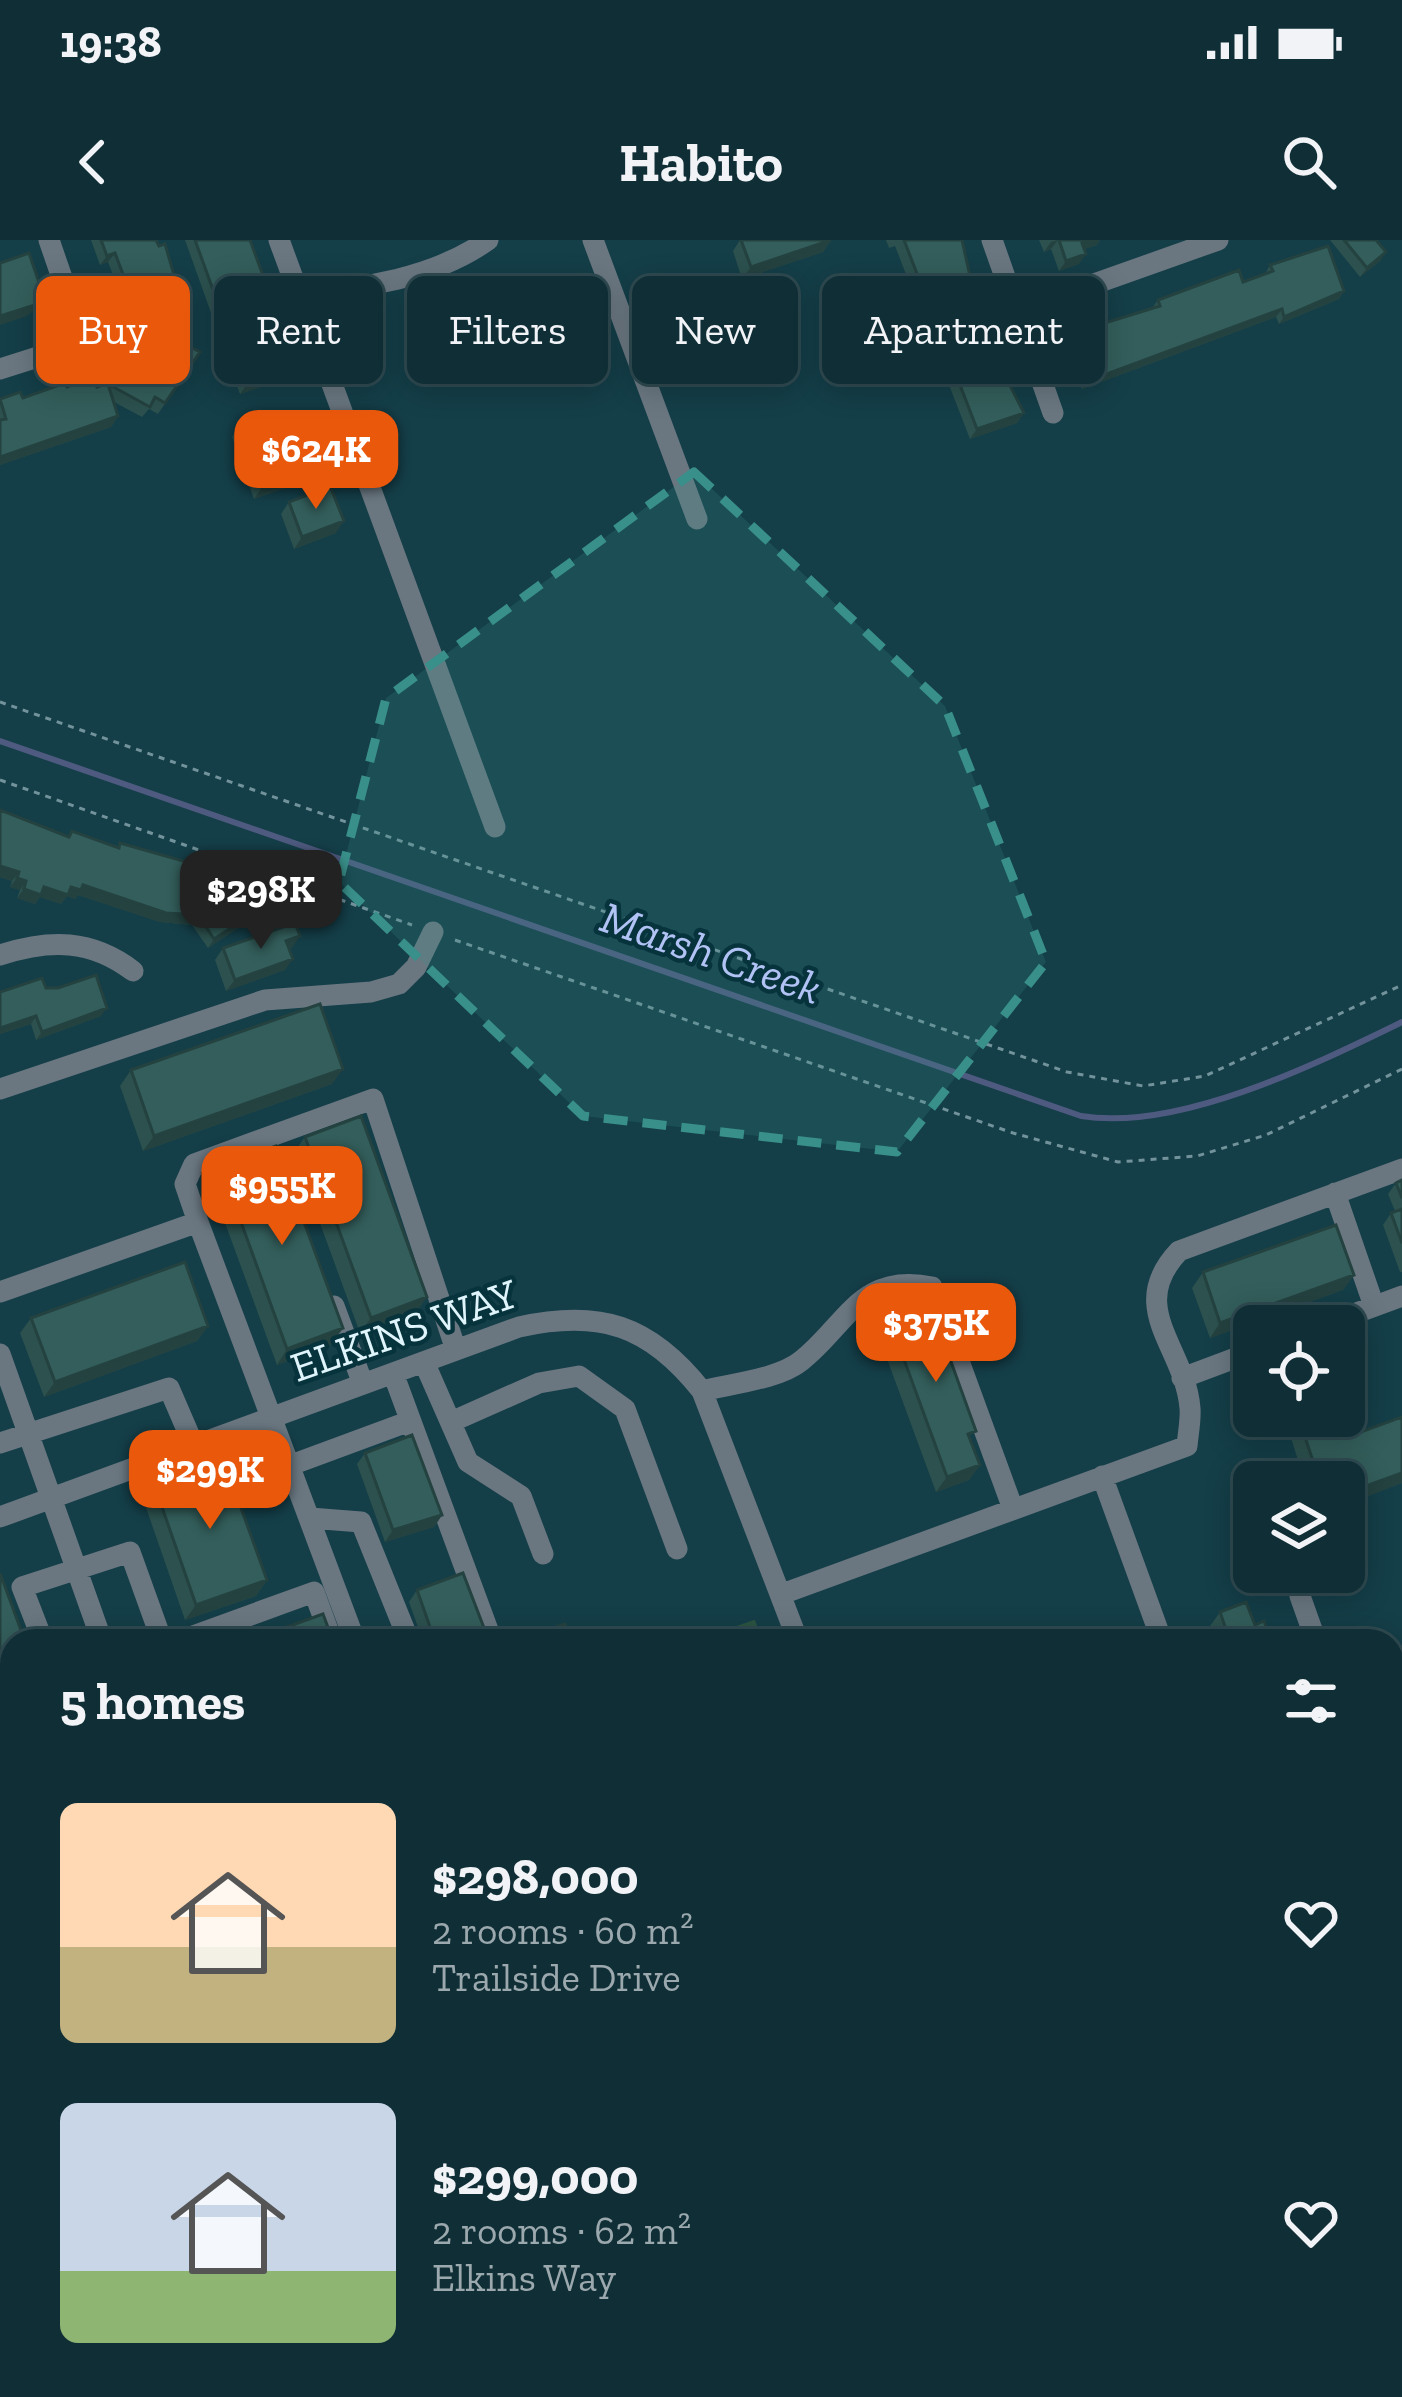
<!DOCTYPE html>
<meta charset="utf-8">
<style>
body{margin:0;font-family:"Zilla Slab",serif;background:#1d3a42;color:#f1f3f6;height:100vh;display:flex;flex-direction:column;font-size:45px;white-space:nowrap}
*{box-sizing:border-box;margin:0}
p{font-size:39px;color:#9ba8ad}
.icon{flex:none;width:66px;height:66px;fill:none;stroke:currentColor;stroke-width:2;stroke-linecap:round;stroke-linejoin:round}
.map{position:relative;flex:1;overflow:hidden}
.details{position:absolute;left:0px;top:1389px;width:1404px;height:768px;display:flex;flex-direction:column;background:#0f2e36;border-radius:36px 36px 0 0;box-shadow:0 6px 30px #0003,0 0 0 3px #2f4a51}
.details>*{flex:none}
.banner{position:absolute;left:36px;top:36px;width:1332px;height:108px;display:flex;gap:24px}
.buttons{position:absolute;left:1233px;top:1065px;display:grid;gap:24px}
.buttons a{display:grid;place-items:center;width:132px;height:132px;border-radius:18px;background:#0f2e36;box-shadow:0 6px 30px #0003,0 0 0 3px #2f4a51;font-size:60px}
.price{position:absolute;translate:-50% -102px;padding:0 27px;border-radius:24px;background:#ea580c;color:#fff;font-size:39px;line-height:78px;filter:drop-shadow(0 3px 6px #0008)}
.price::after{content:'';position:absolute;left:50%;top:72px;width:36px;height:27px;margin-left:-18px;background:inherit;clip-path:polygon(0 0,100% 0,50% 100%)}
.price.on{background:#222;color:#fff}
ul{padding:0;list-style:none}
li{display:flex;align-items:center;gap:36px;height:300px;padding:0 60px}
li span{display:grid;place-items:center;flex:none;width:336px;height:240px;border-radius:18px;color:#555}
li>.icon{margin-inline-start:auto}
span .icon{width:144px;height:144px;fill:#fffc;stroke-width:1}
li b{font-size:51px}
h2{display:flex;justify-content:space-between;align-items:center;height:144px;padding:0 60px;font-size:51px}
.pill{padding:0 42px;border-radius:18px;background:#0f2e36;box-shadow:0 6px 30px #0003,0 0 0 3px #2f4a51;font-size:42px;line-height:108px}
.pill.on{background:#ea580c;color:#fff}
.status{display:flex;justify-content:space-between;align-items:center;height:84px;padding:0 60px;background:#0f2e36;direction:ltr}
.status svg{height:33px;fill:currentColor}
header{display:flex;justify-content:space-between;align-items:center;height:156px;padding:0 60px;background:#0f2e36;font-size:54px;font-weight:800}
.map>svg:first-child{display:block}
.green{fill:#2b5341}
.water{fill:#4e5a7f}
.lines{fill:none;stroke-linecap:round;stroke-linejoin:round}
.stream{stroke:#4e5a7f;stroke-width:6}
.path{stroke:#72939b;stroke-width:3;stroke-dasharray:6 6;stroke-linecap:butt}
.minor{stroke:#6a7781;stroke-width:21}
.wall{fill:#2c514e}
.shaded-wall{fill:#244240}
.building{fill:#335e5b;stroke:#244240;stroke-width:3}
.marked{fill:#398f8a;fill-opacity:0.2;stroke:#398f8a;stroke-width:9;stroke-dasharray:24 15;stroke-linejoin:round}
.labels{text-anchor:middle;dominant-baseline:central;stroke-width:9;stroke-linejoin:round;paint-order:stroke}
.street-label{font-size:42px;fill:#dff5fb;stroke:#07333d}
.water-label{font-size:45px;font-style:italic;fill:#b1c3f4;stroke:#07333d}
</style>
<div class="status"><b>19:38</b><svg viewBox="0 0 49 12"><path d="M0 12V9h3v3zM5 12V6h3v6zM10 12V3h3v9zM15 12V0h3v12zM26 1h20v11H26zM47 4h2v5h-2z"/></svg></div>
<header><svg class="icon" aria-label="back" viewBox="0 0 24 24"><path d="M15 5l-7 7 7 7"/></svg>Habito<svg class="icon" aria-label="search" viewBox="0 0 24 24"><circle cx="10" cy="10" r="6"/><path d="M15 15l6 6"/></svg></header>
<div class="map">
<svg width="1402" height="2157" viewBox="0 0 1402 2157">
<rect width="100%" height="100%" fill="#143e48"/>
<path class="green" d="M755 1380 762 1401H692L754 1380Z
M12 1628V2145H1004L1008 2157H0V1632Z"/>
<path class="water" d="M1392 1899 1402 1906V1977L1392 1985Z"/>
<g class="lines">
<path class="stream" d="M0 501 1081 876C1178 892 1316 824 1402 782"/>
<path class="path" d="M0 462 1067 832 1143 846 1205 836 1402 745
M0 540 412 685
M455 700 1013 893 1118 922 1197 916 1266 895 1402 829
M0 1643 12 1640
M1392 1869 1402 1866
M0 1897 12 1892
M0 1907 8 1929
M0 1932 12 1928
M269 2145 288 2157
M522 2145 542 2157
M185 2157 219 2145"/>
<path class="minor" d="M279 0 495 587
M593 0 697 279
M992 0 1053 173
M298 51C360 51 436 37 488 0
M1018 71 1218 0
M0 129 44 115 73 96 70 61 49 0
M0 715C50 699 91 699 133 731
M0 849 265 760 371 752 399 744 416 727 433 692
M1335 953 1374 1066
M0 1052 198 982
M334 1066 363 1144
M1321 1086 1402 1056
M0 1114 102 1401
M424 1122 468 1222 521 1256 543 1314
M393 1133 492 1401
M1182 1138 1254 1111
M702 1151C730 1144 779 1139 801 1121 847 1085 860 1032 932 1047L1013 1269
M451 1182 539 1143 579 1136 625 1169 677 1309
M0 1203 169 1148 194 1206
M291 1225 410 1181
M1102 1236 1162 1401
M0 1277 519 1087C600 1069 650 1085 702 1151L798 1401
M310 1278 361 1282 409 1401
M782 1354 1187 1206C1188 1194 1191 1180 1190 1168 1185 1107 1125 1068 1179 1011L1402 929
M1300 1356 1316 1401
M43 1401 22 1347 130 1312 162 1401
M179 1401 314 1352 332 1401
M355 1401 198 982 185 944 194 924 373 859 456 1110
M0 1467 12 1462
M1392 1540H1402
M0 1592 12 1588
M1392 1723 1402 1751
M1392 2004 1402 2000
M1392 2026 1402 2055
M1392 2134 1402 2130
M942 2145 944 2157
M1037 2145 1041 2157
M1210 2145 1214 2157
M1343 2151 1360 2145
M979 2157 980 2145"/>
</g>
<path class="wall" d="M91 0H156L185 73 179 83 158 90 200 112 158 174 149 169 142 177 114 162 118 176 111 187 0 225V159L23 158 67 147H97L120 139 149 93 156 78 133 86 108 22 100 25Z
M185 0H250L297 128 290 137 240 154Z
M740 0H831L823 12 742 39 733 11Z
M886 0H962L980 81 1024 173 1017 183 970 199 895 6 889 8Z
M1039 0H1100L1097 5 1084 9 1079 24 1059 31 1051 9 1044 12Z
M1330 0H1376L1386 12 1380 21 1360 37Z
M1270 25 1344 51 1339 59 1279 84 1276 77 1082 149 1067 100 1072 93 1152 68 1158 60 1243 42 1265 34Z
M240 185 285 248 254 259 232 197Z
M289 262 336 293 294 309 281 274Z
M72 591 117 608 120 603 199 673 252 679 208 708 192 685 160 682 78 655 75 659 67 656 61 664 40 657 35 664 17 658 20 650 10 647 12 641 0 637 68 596Z
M300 696 289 709 285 730 226 751 215 720 223 708Z
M46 748 101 776 36 800 31 784 0 794V752Z
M131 830 332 844 143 911 120 846Z
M305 897 427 1057 416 1072 360 1093 294 912Z
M221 927 332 1104 277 1125 210 942Z
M1402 940V1032H1400L1383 985 1391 973 1395 971 1388 954 1396 943Z
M1203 1032 1354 1035 1343 1050 1210 1098 1192 1048Z
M887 1073 970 1200 980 1225 969 1240 936 1252 876 1089Z
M31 1078 208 1086 197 1101 44 1157 20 1093Z
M1284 1176H1336L1344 1198 1402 1243 1344 1265V1242H1305Z
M365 1213 442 1275 434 1287 385 1302 357 1224Z
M154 1244 267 1340 256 1356 185 1380 143 1259Z
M417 1350 489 1401H423L409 1362Z
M1220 1372 1255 1385 1271 1401H1215L1210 1386Z"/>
<path class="shaded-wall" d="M831 0 823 12 742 39 751 27Z
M1058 0 1051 9 1044 12 1051 2Z
M1089 0H1100L1097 5 1074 13 1082 3Z
M1386 12 1380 21 1360 37 1367 28Z
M115 13 108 22 100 25 107 16Z
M1086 14 1079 24 1059 31 1066 21Z
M1344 51 1339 59 1279 84 1284 77Z
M44 57 36 68 27 76 0 85V76Z
M162 69 156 78 133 86 139 77Z
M1282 69 1276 77 1082 149 1088 141Z
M185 73 179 83 148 94 154 84Z
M297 128 290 137 240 154 247 144Z
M1024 173 1017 183 970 199 977 189Z
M118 176 111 187 0 225V217Z
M293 236 285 248 254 259 262 247Z
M344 281 336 293 294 309 302 297Z
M0 626 19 632 12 641 0 637Z
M17 638 26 641 20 650 10 647Z
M83 645 198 675 192 685 160 682 78 655 75 659 67 656 61 664 40 657 35 664 17 658 24 649Z
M258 670 252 679 208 708 214 699Z
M300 696 292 708 278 713 286 701Z
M293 719 285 730 226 751 235 740Z
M107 768 101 776 36 800 42 792Z
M36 776 31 784 0 794V788Z
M343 829 332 844 143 911 154 896Z
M1354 1035 1343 1050 1210 1098 1220 1083Z
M427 1057 416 1072 360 1093 371 1078Z
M208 1086 197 1101 44 1157 55 1142Z
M343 1088 332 1104 277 1125 287 1109Z
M1359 1132 1349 1146 1344 1148V1137Z
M980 1225 969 1240 936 1252 947 1237Z
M1402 1233V1243L1344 1265V1254Z
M442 1275 434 1287 385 1302 393 1290Z
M267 1340 256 1356 185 1380 196 1365Z
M12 1439V1450L0 1454V1443Z
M12 1562V1573L0 1578V1566Z"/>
<path class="building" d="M101 0H156L159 6 165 4 185 73 154 84 162 69 139 77 115 13 107 16Z
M195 0H250L297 128 247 144Z
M741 0H831L751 27Z
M904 0H962L980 81 989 78 1007 124 1000 126 1024 173 977 189Z
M1059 0H1089L1082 3 1086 14 1066 21Z
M1344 0H1376L1386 12 1367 28Z
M1328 6 1344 51 1284 77 1282 69 1088 141 1072 93 1160 66 1158 60 1239 30 1243 42 1273 31 1270 25Z
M29 13 44 57 35 65 0 76V23Z
M153 87 200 112 165 163 155 157 150 167 108 144 118 176 0 217V180L6 179 0 159 20 152 23 158 65 143 67 147 94 138 97 147 121 139Z
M271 174 293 236 262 247 240 185Z
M330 246 344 281 302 297 289 262Z
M0 570 69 597 72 591 119 608 120 603 208 628 199 673 241 645 258 670 214 699 198 675 166 673 83 645 81 650 71 647 68 655 44 647 41 655 24 649 26 641 17 638 19 632 0 626Z
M295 683 300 696 286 701 293 719 235 740 223 708Z
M96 735 107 768 42 792 36 776 0 788V752L42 738 46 748H58Z
M320 764 343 829 154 896 131 830Z
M361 876 427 1057 371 1078 305 897Z
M276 906 343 1088 287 1109 221 927Z
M1402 940V958L1396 943Z
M1402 969V1003L1391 973Z
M1336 985 1354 1035 1220 1083 1203 1032Z
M185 1022 208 1086 55 1142 31 1078Z
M928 1058 976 1191 968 1194 980 1225 947 1237 887 1073Z
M1344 1092 1359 1132 1344 1137Z
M1298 1176H1336L1344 1198 1402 1177V1233L1344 1254V1242H1320Z
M412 1195 442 1275 393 1290 365 1213Z
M223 1218 267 1340 196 1365 154 1244Z
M0 1333 25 1401H12V1439L0 1443Z
M463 1333 489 1401H435L417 1350Z
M1246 1362 1255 1385 1264 1381 1271 1401H1230L1220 1372Z
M323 1374 333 1401H248Z
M565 1384 572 1401H516Z
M12 1491V1562L0 1566V1495Z
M1392 2140 1402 2141V2157H1372L1369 2152 1375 2145H1392Z"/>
<path class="marked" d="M694 232 945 466 1046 722 897 912 583 876 339 642 386 458Z"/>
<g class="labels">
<g class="street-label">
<text transform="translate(404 1090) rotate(-19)">ELKINS WAY</text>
</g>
<g class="water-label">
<text transform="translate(711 713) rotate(19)">Marsh Creek</text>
</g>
</g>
</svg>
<div class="buttons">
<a><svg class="icon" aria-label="locate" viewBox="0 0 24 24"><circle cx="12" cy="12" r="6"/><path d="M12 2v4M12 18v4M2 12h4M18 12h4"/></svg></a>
<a><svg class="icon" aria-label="layers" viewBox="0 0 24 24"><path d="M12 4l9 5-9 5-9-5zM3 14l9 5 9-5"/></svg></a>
</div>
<b class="price" style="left:316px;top:272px">$624K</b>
<b class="price on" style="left:261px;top:712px">$298K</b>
<b class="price" style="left:282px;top:1008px">$955K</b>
<b class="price" style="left:936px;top:1145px">$375K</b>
<b class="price" style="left:210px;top:1292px">$299K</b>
<div class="banner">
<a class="pill on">Buy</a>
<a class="pill">Rent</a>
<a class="pill">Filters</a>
<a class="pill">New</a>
<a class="pill">Apartment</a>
</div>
<section class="details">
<h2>5 homes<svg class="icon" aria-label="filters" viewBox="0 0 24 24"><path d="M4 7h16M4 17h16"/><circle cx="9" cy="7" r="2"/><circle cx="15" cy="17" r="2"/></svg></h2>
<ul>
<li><span style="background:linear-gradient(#ffd9b3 60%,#c2b280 0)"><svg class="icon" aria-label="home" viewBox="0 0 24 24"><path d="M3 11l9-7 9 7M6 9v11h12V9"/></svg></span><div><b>$298,000</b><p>2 rooms · 60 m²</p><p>Trailside Drive</p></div><svg class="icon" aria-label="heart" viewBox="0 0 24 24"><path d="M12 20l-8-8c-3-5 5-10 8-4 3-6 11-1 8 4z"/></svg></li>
<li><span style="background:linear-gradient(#c9d6e8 70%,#8fb573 0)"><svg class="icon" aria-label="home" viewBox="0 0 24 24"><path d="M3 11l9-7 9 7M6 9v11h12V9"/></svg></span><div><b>$299,000</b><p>2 rooms · 62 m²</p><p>Elkins Way</p></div><svg class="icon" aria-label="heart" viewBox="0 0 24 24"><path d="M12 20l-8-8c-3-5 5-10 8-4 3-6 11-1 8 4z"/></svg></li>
</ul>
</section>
</div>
